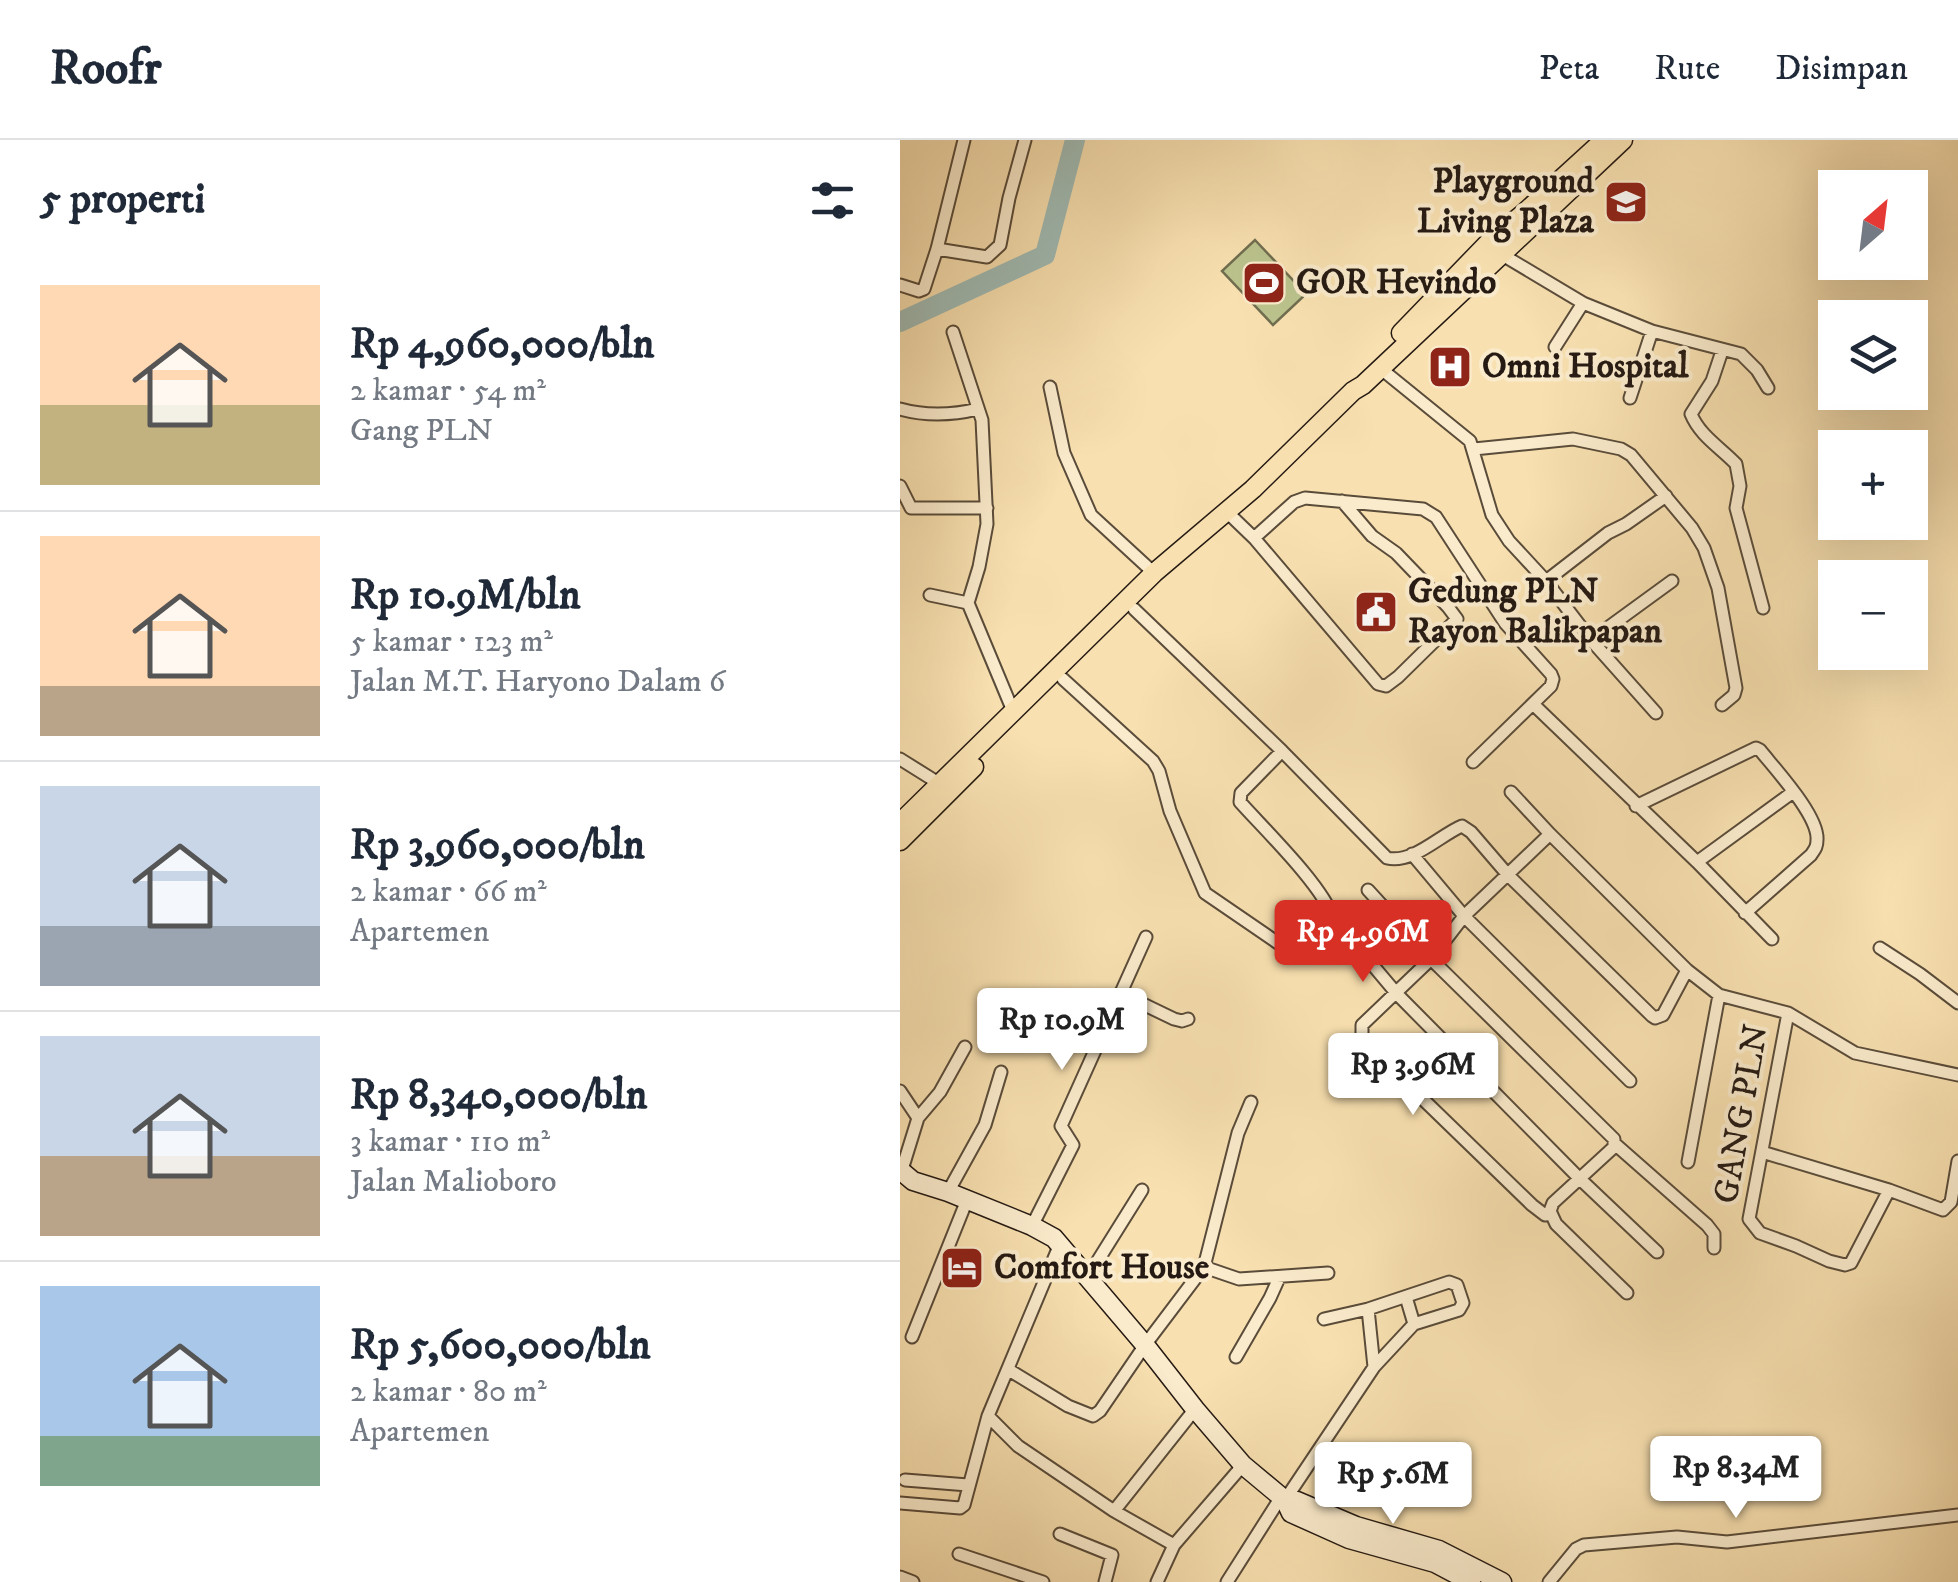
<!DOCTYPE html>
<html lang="id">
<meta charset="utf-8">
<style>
body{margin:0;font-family:"IM FELL DW Pica",serif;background:#f6f6f7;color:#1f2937;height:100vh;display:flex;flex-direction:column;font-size:38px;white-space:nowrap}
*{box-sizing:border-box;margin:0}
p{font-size:32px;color:#747a83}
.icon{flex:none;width:55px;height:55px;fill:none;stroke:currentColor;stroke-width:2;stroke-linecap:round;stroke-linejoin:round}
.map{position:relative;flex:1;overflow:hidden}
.drawer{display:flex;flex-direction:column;background:#fff;width:900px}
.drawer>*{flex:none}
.needle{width:65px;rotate:28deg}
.fabs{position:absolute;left:918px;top:30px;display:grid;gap:20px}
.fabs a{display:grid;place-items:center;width:110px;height:110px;border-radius:0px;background:#fff;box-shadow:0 10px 40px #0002;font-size:50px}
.price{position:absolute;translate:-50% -85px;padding:0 22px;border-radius:10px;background:#fff;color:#222;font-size:32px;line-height:65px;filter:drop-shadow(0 2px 5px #0008)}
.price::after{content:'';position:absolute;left:50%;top:60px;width:30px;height:22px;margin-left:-15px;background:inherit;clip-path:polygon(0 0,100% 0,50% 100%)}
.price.current{background:#d93025;color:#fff}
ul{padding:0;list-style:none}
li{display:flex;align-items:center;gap:30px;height:250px;padding:0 40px}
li+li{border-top:2px solid #e0e1e3}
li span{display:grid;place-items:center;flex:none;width:280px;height:200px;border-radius:0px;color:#555}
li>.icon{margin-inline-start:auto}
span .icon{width:120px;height:120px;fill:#fffc;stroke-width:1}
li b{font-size:42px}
h2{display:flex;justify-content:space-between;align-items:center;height:120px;padding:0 40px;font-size:42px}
header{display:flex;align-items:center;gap:60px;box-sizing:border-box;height:140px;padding:0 50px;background:#fff;border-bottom:2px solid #e0e1e3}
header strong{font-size:48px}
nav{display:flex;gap:55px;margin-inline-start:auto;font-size:35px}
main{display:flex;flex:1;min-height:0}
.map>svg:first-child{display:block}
.green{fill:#bbc38d;stroke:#706e50;stroke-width:2.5}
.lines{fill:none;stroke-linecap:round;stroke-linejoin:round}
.river{stroke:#a0bbb4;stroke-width:20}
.street-casing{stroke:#5a4c3a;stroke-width:15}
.secondary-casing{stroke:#251a13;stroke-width:21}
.primary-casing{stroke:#251a13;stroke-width:21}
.street{stroke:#faebcc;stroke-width:11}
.secondary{stroke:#faebcc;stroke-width:18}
.primary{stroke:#f8e0b0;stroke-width:18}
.labels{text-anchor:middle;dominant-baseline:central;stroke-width:8;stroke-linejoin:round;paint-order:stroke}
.poi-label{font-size:35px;font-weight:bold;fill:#251a13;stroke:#faebcc;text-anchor:start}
.street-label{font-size:35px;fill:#251a13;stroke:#faebcc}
</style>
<header>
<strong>Roofr</strong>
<nav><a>Peta</a><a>Rute</a><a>Disimpan</a></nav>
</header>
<main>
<section class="drawer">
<h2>5 properti<svg class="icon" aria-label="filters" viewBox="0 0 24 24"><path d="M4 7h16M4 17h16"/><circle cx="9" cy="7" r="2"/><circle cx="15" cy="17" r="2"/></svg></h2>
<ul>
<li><span style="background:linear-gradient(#ffd9b3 60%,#c2b280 0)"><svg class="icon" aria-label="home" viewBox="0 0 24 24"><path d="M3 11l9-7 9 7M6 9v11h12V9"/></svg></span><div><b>Rp 4,960,000/bln</b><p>2 kamar · 54 m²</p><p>Gang PLN</p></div></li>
<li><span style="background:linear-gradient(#ffd9b3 75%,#b9a48a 0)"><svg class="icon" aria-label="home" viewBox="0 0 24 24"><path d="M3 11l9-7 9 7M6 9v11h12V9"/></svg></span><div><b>Rp 10.9M/bln</b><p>5 kamar · 123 m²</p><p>Jalan M.T. Haryono Dalam 6</p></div></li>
<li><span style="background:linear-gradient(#c9d6e8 70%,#9aa5b1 0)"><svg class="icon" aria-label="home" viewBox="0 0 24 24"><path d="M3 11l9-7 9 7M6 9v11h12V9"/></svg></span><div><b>Rp 3,960,000/bln</b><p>2 kamar · 66 m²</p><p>Apartemen</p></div></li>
<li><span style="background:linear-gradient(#c9d6e8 60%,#b9a48a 0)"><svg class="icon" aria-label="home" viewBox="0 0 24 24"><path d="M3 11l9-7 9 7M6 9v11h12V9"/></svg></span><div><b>Rp 8,340,000/bln</b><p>3 kamar · 110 m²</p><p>Jalan Malioboro</p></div></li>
<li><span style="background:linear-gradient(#a9c7e8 75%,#7fa58c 0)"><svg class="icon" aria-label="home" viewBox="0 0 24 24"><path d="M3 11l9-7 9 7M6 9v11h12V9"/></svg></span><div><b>Rp 5,600,000/bln</b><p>2 kamar · 80 m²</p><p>Apartemen</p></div></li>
</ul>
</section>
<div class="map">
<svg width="1058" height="1442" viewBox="0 0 1058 1442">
<rect width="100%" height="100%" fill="#f8e0b0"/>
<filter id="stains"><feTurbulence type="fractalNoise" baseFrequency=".002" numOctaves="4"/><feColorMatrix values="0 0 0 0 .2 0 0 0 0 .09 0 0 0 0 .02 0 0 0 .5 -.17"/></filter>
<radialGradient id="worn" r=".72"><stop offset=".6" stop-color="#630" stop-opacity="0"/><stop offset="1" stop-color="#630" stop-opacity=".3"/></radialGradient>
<path class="green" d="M355 100 406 154 373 185 322 131Z"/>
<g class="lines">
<path class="river" d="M0 182 145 115 175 0"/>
<defs>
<path id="street" d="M37 109 87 117 100 105 109 58 125 0
M601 114 683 163 752 191 841 214 857 230 868 248
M0 145 19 151 24 149 37 109 64 0
M53 192 82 280 87 384 79 427 68 463 113 571
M655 207 683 163
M822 211 812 241 791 274C800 296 821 308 836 324L840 346 836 368 863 468
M480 228 570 301 592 375 609 401 646 441 691 500 772 441
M150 247 164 313 191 375 254 433
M730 258 752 191
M0 269C25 276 53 275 78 269
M574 309 673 299 721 309 731 315 792 388 804 408 818 448 836 548 834 555 822 565
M0 346 11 368H87
M326 371 354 398 478 544 486 546 498 537 557 479 548 467 496 413 472 396 442 361
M354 398 394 362 405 358 523 369 536 377 605 483 651 534 653 539 651 546 573 622
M646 441 708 393 726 384 766 356
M30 455 68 463
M234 469 382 611 487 718C513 724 540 695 562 686L571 692 608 735 752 876 755 878 763 875 787 830
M691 500 756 573
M163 539 253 621 259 631 270 671 305 753 394 814
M633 564 797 722 872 799
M382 611 341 653 340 662C364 689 423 746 433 778L497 854 679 1038 757 1112
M0 619 40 644
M611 652 650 694
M736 666 856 608 860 610C875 629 919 676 917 700 917 707 915 709 911 715L845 773
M512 714 564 776 730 941
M797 722 893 652
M468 750 531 819 714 999V1007L653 1063 650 1071 656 1084 727 1153
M980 808 1020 834 1058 863
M220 853 274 879 282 881 288 879
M888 873 955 913 1058 935
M0 951 18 978 1 1033
M18 978 40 952 65 907
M715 1004 807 1085 814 1094V1108
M862 1012 989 1050 1043 1070 1051 1062 1058 1021
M788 1022 819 855
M48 1052 85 985 101 932
M651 1074 645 1075 632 1065 498 935 465 900 462 895V885L531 819 564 776 650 694 787 830 819 855 888 873 849 1079 860 1093 896 1106 929 1121 945 1125 951 1123 989 1050
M132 1086 173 1005 161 986 246 797
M304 1127 339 1139 428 1133
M187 1138 242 1050
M506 1157 514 1184
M468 1169 474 1227
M12 1197 67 1060
M336 1217 370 1158 379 1138
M109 1230 168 1266 193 1276 200 1271 245 1205 304 1127 338 993 351 962
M88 1276 118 1306 214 1371 274 1405 343 1325
M5 1340 68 1345
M385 1360 474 1227 514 1184 559 1170 563 1163 557 1145 549 1142 468 1169 424 1179
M0 1363 60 1368 64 1365 88 1276 160 1104
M214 1371 295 1269
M160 1394 212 1415 205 1442
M59 1414 143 1442
M0 1437 13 1442
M257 1442 274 1405
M327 1442 381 1357
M649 1442 676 1409 684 1405 777 1397 827 1402 1058 1375"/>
<path id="secondary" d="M0 1030 13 1041 48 1052 132 1086 154 1098 245 1205 295 1269 343 1325 385 1360 391 1373 449 1399 535 1423 571 1442
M385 1360 397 1361 456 1386 539 1410 602 1442"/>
<path id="primary" d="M501 193 590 101 623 74 704 0
M0 683 254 433 353 349 453 251 463 245 723 0
M0 701 74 627"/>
</defs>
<use href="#street" class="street-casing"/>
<use href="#secondary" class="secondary-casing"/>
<use href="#primary" class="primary-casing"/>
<use href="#street" class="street"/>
<use href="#secondary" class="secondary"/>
<use href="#primary" class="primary"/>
</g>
<defs>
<symbol id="school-square" viewBox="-11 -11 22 22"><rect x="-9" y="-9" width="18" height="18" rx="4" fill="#8f2418" stroke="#faebcc"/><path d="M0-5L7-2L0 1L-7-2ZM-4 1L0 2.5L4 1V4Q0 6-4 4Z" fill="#fff"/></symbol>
<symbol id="stadium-square" viewBox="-11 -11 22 22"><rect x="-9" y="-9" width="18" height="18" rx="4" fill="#8f2418" stroke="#faebcc"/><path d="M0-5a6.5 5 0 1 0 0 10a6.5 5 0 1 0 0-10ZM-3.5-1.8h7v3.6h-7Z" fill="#fff"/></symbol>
<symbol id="hospital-square" viewBox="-11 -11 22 22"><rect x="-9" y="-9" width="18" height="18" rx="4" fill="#8f2418" stroke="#faebcc"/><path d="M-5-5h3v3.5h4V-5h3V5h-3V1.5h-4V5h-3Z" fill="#fff"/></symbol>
<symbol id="civic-square" viewBox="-11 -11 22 22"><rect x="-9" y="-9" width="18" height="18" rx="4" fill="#8f2418" stroke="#faebcc"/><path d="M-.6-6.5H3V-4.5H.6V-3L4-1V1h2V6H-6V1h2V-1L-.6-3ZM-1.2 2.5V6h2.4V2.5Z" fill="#fff"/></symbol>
<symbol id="hotel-square" viewBox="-11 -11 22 22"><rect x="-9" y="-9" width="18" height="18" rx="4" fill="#8f2418" stroke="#faebcc"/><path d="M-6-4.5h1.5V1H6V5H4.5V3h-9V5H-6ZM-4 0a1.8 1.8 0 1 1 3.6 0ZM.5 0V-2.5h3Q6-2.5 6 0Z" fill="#fff"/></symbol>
</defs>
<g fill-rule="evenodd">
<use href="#school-square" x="701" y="37" width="50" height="50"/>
<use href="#stadium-square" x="339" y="118" width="50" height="50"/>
<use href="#hospital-square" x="525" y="202" width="50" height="50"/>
<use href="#civic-square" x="451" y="447" width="50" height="50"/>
<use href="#hotel-square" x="37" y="1103" width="50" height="50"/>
</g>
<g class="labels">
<g class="poi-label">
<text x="694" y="42" text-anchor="end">Playground<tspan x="694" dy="40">Living Plaza</tspan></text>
<text x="396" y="143">GOR Hevindo</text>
<text x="582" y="227">Omni Hospital</text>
<text x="508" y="452">Gedung PLN<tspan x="508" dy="40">Rayon Balikpapan</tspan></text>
<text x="94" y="1128">Comfort House</text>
</g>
<g class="street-label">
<text transform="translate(842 974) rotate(-80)">GANG PLN</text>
</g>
</g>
<rect width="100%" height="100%" filter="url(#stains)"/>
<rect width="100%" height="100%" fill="url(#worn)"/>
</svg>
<div class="fabs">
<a><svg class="needle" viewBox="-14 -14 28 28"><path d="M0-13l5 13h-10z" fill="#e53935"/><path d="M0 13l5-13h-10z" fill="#747a83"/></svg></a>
<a><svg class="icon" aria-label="layers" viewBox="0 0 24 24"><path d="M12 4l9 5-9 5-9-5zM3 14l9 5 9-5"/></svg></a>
<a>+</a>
<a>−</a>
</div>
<b class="price current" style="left:463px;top:845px">Rp 4.96M</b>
<b class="price" style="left:162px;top:933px">Rp 10.9M</b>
<b class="price" style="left:513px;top:978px">Rp 3.96M</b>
<b class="price" style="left:836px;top:1381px">Rp 8.34M</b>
<b class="price" style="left:493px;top:1387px">Rp 5.6M</b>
</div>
</main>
